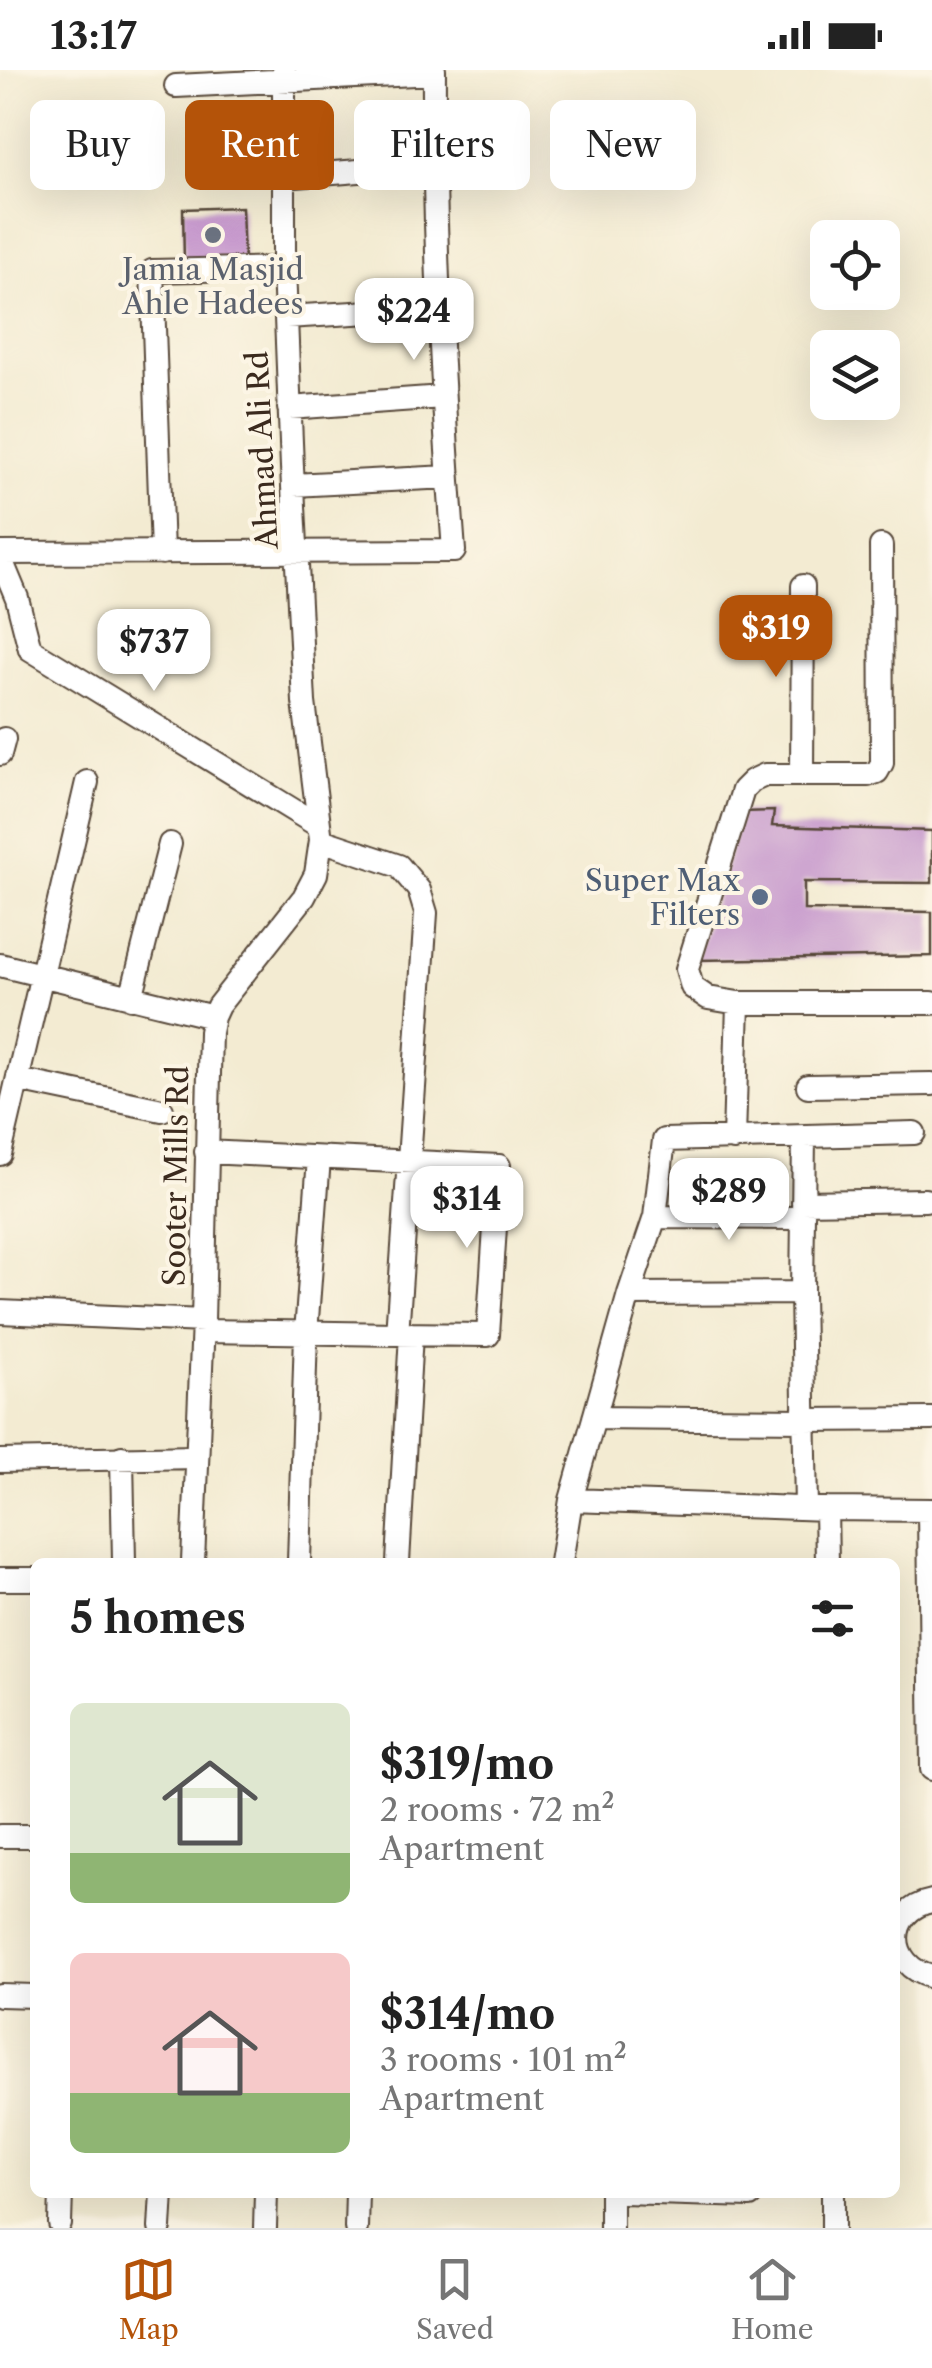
<!DOCTYPE html>
<meta charset="utf-8">
<style>
body{margin:0;font-family:"Libre Caslon Text",serif;background:#f2f2f2;color:#222;height:100vh;display:flex;flex-direction:column;font-size:38px;white-space:nowrap}
*{box-sizing:border-box;margin:0}
p{font-size:32px;color:#767676}
.icon{flex:none;width:55px;height:55px;fill:none;stroke:currentColor;stroke-width:2;stroke-linecap:round;stroke-linejoin:round}
.map{position:relative;flex:1;overflow:hidden}
.drawer{position:absolute;left:30px;top:1488px;width:870px;height:640px;display:flex;flex-direction:column;background:#fff;border-radius:15px;box-shadow:0 10px 40px #0002}
.drawer>*{flex:none}
.banner{position:absolute;left:30px;top:30px;width:872px;height:90px;display:flex;gap:20px}
.tools{position:absolute;left:810px;top:150px;display:grid;gap:20px}
.tools a{display:grid;place-items:center;width:90px;height:90px;border-radius:15px;background:#fff;box-shadow:0 10px 40px #0002;font-size:50px}
.price{position:absolute;translate:-50% -85px;padding:0 22px;border-radius:20px;background:#fff;color:#222;font-size:32px;line-height:65px;filter:drop-shadow(0 2px 5px #0008)}
.price::after{content:'';position:absolute;left:50%;top:60px;width:30px;height:22px;margin-left:-15px;background:inherit;clip-path:polygon(0 0,100% 0,50% 100%)}
.price.active{background:#b45309;color:#fff}
ul{padding:0;list-style:none}
li{display:flex;align-items:center;gap:30px;height:250px;padding:0 40px}
li span{display:grid;place-items:center;flex:none;width:280px;height:200px;border-radius:15px;color:#555}
li>.icon{margin-inline-start:auto}
span .icon{width:120px;height:120px;fill:#fffc;stroke-width:1}
li b{font-size:42px}
h2{display:flex;justify-content:space-between;align-items:center;height:120px;padding:0 40px;font-size:42px}
.tag{padding:0 35px;border-radius:15px;background:#fff;box-shadow:0 10px 40px #0002;font-size:35px;line-height:90px}
.tag.active{background:#b45309;color:#fff}
.status{display:flex;justify-content:space-between;align-items:center;height:70px;padding:0 50px;background:#fff;direction:ltr}
.status svg{height:28px;fill:currentColor}
.dock{display:flex;justify-content:space-around;align-items:center;height:140px;border-top:2px solid #e0e0e0;background:#fff;font-size:28px;color:#767676}
.dock a{display:grid;justify-items:center;gap:5px}
.dock .active{color:#b45309}
.map>svg:first-child{display:block}
.building{fill:#c596cc}
.lines{fill:none;stroke-linecap:round;stroke-linejoin:round}
.minor-casing{stroke:#574739;stroke-width:26}
.minor{stroke:#fff;stroke-width:22}
.worship-dot{fill:#6b7280;stroke:#fcf5e5;stroke-width:4}
.service-dot{fill:#5c6f8a;stroke:#fcf5e5;stroke-width:4}
.labels{text-anchor:middle;dominant-baseline:central;stroke-width:8;stroke-linejoin:round;paint-order:stroke}
.worship-label{font-size:30px;fill:#5b616d;stroke:#fcf5e5}
.street-label{font-size:30px;fill:#3b2a1e;stroke:#fcf5e5}
.service-label{font-size:30px;fill:#4e5e75;stroke:#fcf5e5;text-anchor:end}
</style>
<div class="status"><b>13:17</b><svg viewBox="0 0 49 12"><path d="M0 12V9h3v3zM5 12V6h3v6zM10 12V3h3v9zM15 12V0h3v12zM26 1h20v11H26zM47 4h2v5h-2z"/></svg></div>
<div class="map">
<svg width="932" height="2158" viewBox="0 0 932 2158">
<rect width="100%" height="100%" fill="#fcf5e5"/>
<filter id="ink" filterUnits="userSpaceOnUse"><feTurbulence type="fractalNoise" baseFrequency=".01" numOctaves="2"/><feDisplacementMap in="SourceGraphic" scale="20" xChannelSelector="R" yChannelSelector="G"/><feConvolveMatrix kernelMatrix="1 2 1 2 8 2 1 2 1" color-interpolation-filters="sRGB"/></filter>
<filter id="wash" filterUnits="userSpaceOnUse"><feTurbulence type="fractalNoise" baseFrequency=".0048" numOctaves="4" result="noise"/><feDisplacementMap in="SourceGraphic" scale="40" xChannelSelector="R" yChannelSelector="G"/><feGaussianBlur stdDeviation="2.25" result="paint"/><feColorMatrix in="noise" values="0 0 0 0 0 0 0 0 0 0 0 0 0 0 0 0 0 1.4 0 .05"/><feComposite in="paint" operator="in"/></filter>
<g filter="url(#wash)">
<rect width="100%" height="100%" fill="#f3ebd2"/>
<g id="blocks">
<path class="building" d="M242 137 244 190 184 194 183 139Z
M774 741 772 756 932 761V813L804 812V840L932 842V886L696 890 742 742Z"/>
</g>
</g>
<g filter="url(#ink)">
<use href="#blocks" fill-opacity="0" stroke="#574739" stroke-width="2.5"/>
<g class="lines">
<defs>
<path id="minor" d="M176 16 434 3
M284 107 433 95
M286 247 438 238
M289 338 443 327
M293 415 448 407
M881 476 882 693 877 702 868 705H765L752 711 743 720 687 899 692 917 708 928 738 933H932
M0 483 454 481C442 321 433 161 434 0
M162 483 152 201 284 198
M0 487 17 528 30 579 319 756
M0 684 4 669
M802 705 803 516
M0 895 213 947
M131 928 170 774
M18 1010 162 1040
M808 1016 932 1014
M804 1067 802 1223 806 1438
M734 1069 738 933
M206 1082 499 1096 488 1265 397 1264
M0 1084 87 712
M803 1132 925 1130
M655 1147 802 1148
M629 1224 802 1223
M0 1242 203 1251
M203 1261 397 1264 426 843 419 820 399 796 321 770
M594 1348 804 1350 932 1349
M122 1387 124 1492
M0 1391 196 1387
M571 1430 826 1439 827 1492
M826 1439 932 1440
M929 1440 932 1699
M193 1492 203 1251 210 962 213 947 218 936 304 827 316 804 321 770 304 632 292 397 284 198V0
M299 1492 306 1263 319 1088
M398 1492 411 1264
M561 1492 571 1430 629 1224 655 1147 664 1070 914 1063
M0 1509H35
M0 1766H35
M932 1831C885 1840 886 1896 932 1907
M0 1925 35 1926
M623 2122 750 2126
M833 2122V2158
M60 2154 61 2122
M160 2158 162 2122
M265 2158 266 2122
M356 2158 357 2122
M611 2158V2122"/>
</defs>
<use href="#minor" class="minor-casing"/>
<use href="#minor" class="minor"/>
</g>
</g>
<circle class="worship-dot" cx="213" cy="165" r="10"/>
<circle class="service-dot" cx="760" cy="827" r="10"/>
<g class="labels">
<g class="worship-label">
<text x="213" y="199">Jamia Masjid<tspan x="213" dy="34">Ahle Hadees</tspan></text>
</g>
<g class="street-label">
<text transform="translate(262 380) rotate(-93)">Ahmad Ali Rd</text>
<text transform="translate(176 1106) rotate(-89)">Sooter Mills Rd</text>
</g>
<g class="service-label">
<text x="740" y="810">Super Max<tspan x="740" dy="34">Filters</tspan></text>
</g>
</g>
</svg>
<div class="tools">
<a><svg class="icon" aria-label="locate" viewBox="0 0 24 24"><circle cx="12" cy="12" r="6"/><path d="M12 2v4M12 18v4M2 12h4M18 12h4"/></svg></a>
<a><svg class="icon" aria-label="layers" viewBox="0 0 24 24"><path d="M12 4l9 5-9 5-9-5zM3 14l9 5 9-5"/></svg></a>
</div>
<b class="price" style="left:414px;top:293px">$224</b>
<b class="price active" style="left:776px;top:610px">$319</b>
<b class="price" style="left:154px;top:624px">$737</b>
<b class="price" style="left:729px;top:1173px">$289</b>
<b class="price" style="left:467px;top:1181px">$314</b>
<div class="banner">
<a class="tag">Buy</a>
<a class="tag active">Rent</a>
<a class="tag">Filters</a>
<a class="tag">New</a>
</div>
<section class="drawer">
<h2>5 homes<svg class="icon" aria-label="filters" viewBox="0 0 24 24"><path d="M4 7h16M4 17h16"/><circle cx="9" cy="7" r="2"/><circle cx="15" cy="17" r="2"/></svg></h2>
<ul>
<li><span style="background:linear-gradient(#dfe7d0 75%,#8fb573 0)"><svg class="icon" aria-label="home" viewBox="0 0 24 24"><path d="M3 11l9-7 9 7M6 9v11h12V9"/></svg></span><div><b>$319/mo</b><p>2 rooms · 72 m²</p><p>Apartment</p></div></li>
<li><span style="background:linear-gradient(#f6c9c9 70%,#8fb573 0)"><svg class="icon" aria-label="home" viewBox="0 0 24 24"><path d="M3 11l9-7 9 7M6 9v11h12V9"/></svg></span><div><b>$314/mo</b><p>3 rooms · 101 m²</p><p>Apartment</p></div></li>
</ul>
</section>
</div>
<nav class="dock">
<a class="active"><svg class="icon" aria-label="map" viewBox="0 0 24 24"><path d="M3 6l6-2 6 2 6-2v14l-6 2-6-2-6 2zM9 4v14M15 6v14"/></svg>Map</a>
<a><svg class="icon" aria-label="saved" viewBox="0 0 24 24"><path d="M7 4h10v16l-5-4-5 4z"/></svg>Saved</a>
<a><svg class="icon" aria-label="home" viewBox="0 0 24 24"><path d="M3 11l9-7 9 7M6 9v11h12V9"/></svg>Home</a>
</nav>
